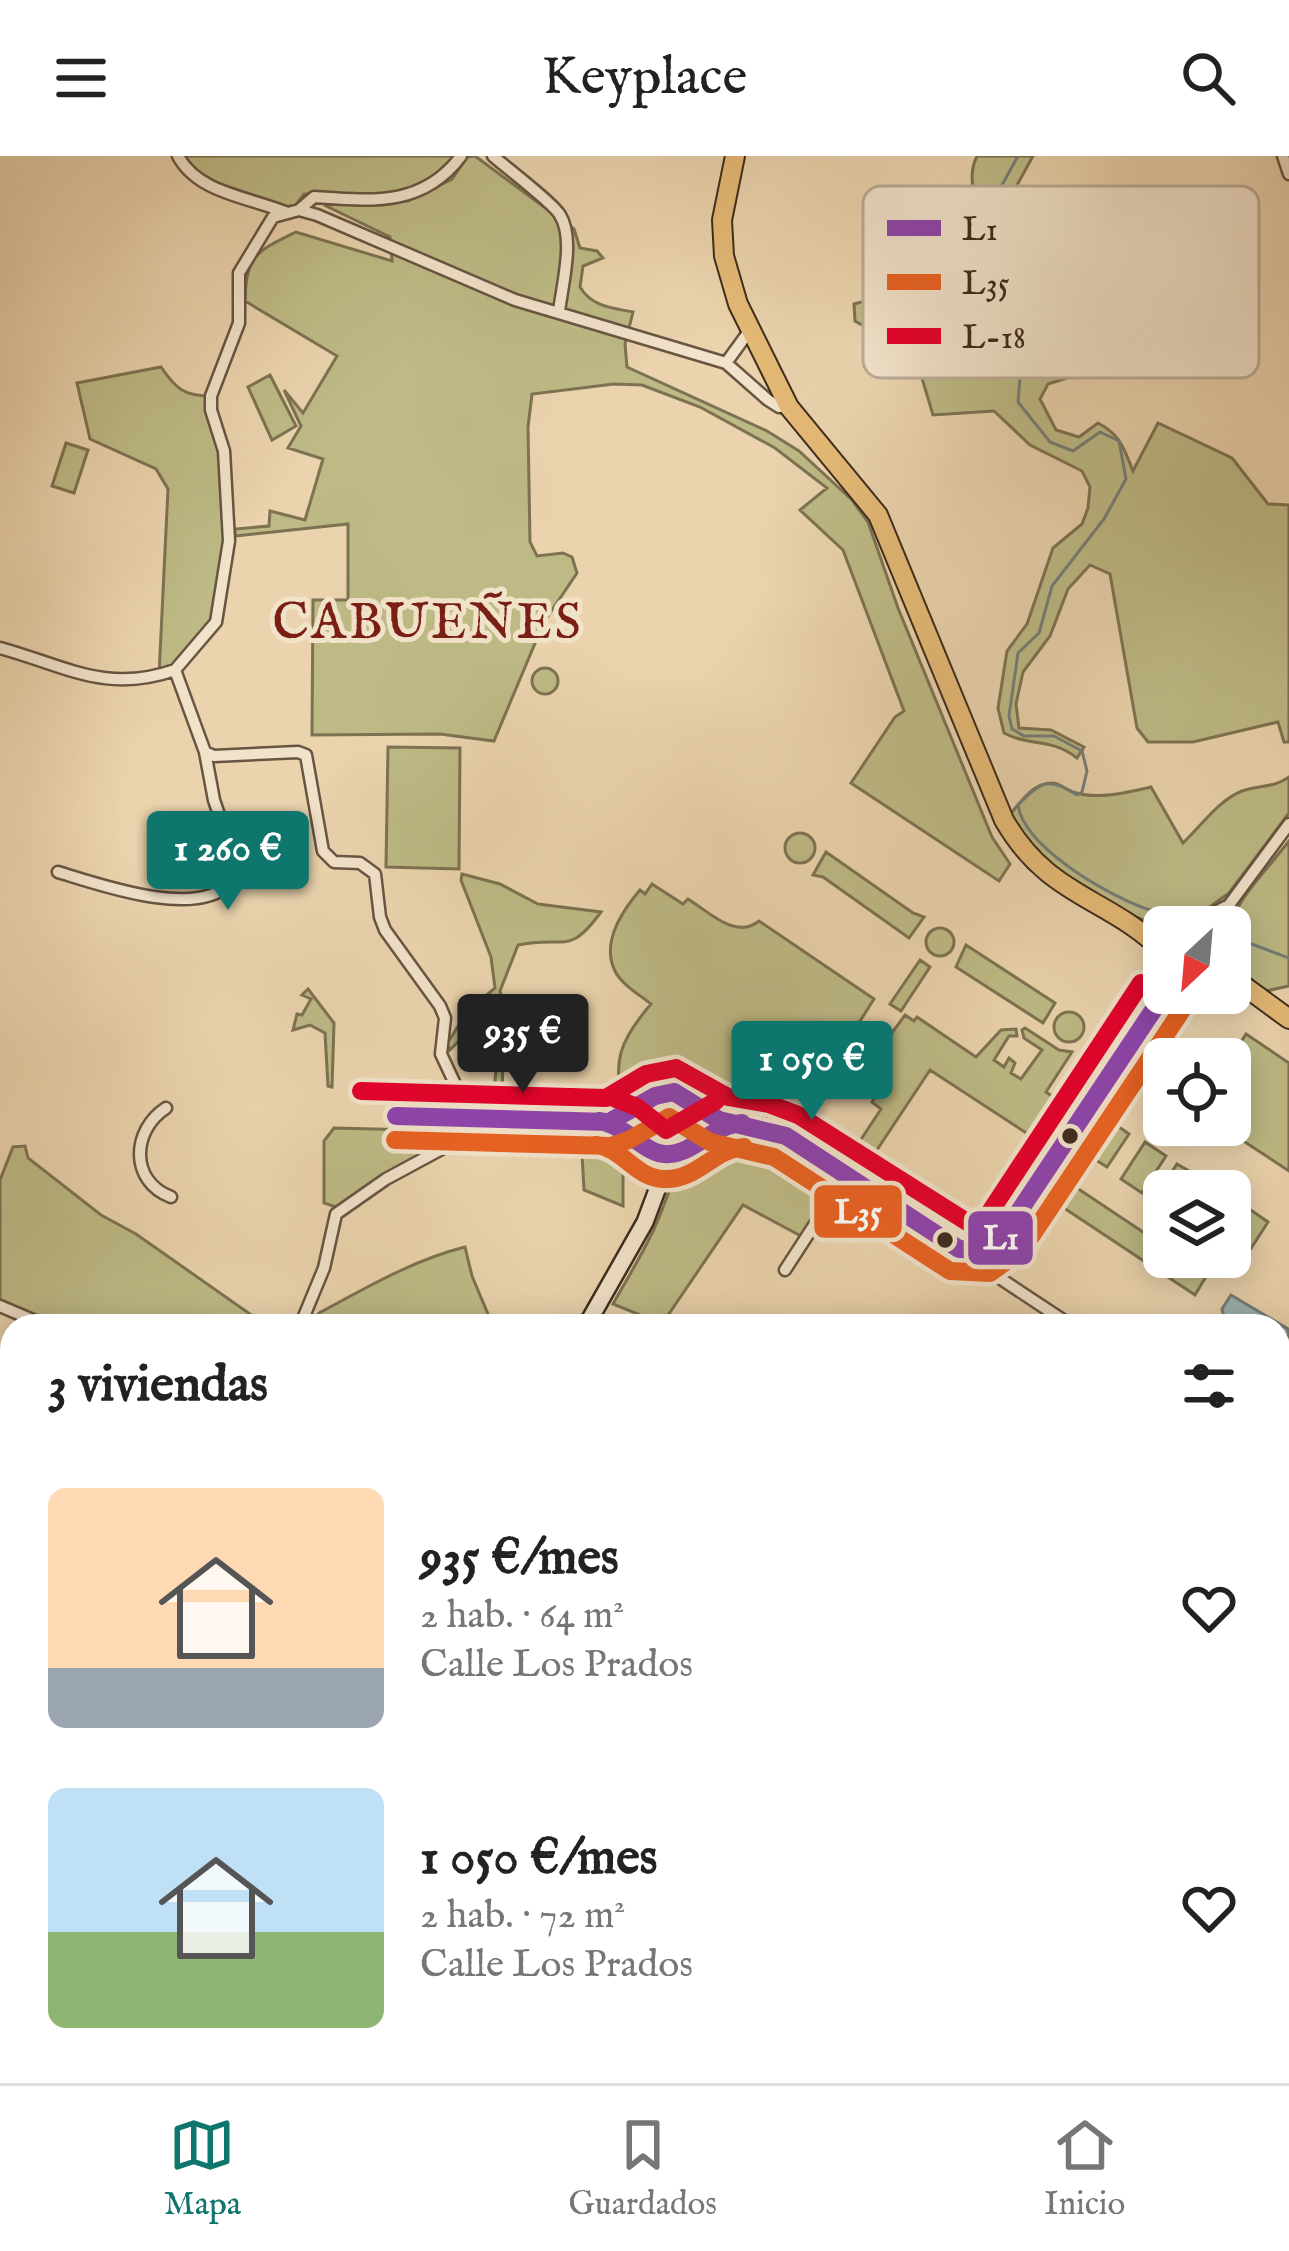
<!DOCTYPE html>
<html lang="es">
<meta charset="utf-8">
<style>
body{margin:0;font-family:"IM FELL English",serif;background:#f2f2f2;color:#222;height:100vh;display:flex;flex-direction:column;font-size:45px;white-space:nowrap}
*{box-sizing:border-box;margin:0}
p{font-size:39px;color:#767676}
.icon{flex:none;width:66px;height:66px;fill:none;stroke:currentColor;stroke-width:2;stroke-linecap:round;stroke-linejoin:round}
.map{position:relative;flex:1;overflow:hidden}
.side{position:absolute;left:0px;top:1158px;width:1290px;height:771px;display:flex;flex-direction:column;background:#fff;border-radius:36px 36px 0 0;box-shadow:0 6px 30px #0003}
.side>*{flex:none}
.needle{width:78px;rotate:206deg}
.tools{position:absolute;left:1143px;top:750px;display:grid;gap:24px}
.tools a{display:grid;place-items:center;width:108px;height:108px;border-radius:18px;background:#fff;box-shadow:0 6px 30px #0003;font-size:60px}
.price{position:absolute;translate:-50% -102px;padding:0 27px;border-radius:12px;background:#0f766e;color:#fff;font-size:39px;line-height:78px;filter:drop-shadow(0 3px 6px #0008)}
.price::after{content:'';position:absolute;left:50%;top:72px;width:36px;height:27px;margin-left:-18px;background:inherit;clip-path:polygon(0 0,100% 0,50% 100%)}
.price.current{background:#222;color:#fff}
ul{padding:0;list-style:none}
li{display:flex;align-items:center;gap:36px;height:300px;padding:0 48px}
li span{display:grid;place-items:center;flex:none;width:336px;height:240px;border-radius:18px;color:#555}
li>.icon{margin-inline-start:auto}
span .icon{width:144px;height:144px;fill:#fffc;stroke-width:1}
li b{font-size:51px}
h2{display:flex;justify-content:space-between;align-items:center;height:144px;padding:0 48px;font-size:51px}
header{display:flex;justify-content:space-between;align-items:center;height:156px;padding:0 48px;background:#fff;font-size:54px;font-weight:600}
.menu{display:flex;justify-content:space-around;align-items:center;height:168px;border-top:3px solid #e0e0e0;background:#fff;font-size:33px;color:#767676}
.menu a{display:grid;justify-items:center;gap:6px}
.menu .current{color:#0f766e}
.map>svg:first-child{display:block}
.green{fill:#bdba85;stroke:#7d7252;stroke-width:3}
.water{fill:#9bb6b4;stroke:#757e78;stroke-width:3}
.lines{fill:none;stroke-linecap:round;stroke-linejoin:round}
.stream{stroke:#757e78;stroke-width:3}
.street-casing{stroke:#685542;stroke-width:15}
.secondary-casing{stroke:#3d2b1e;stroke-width:20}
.highway-casing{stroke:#3d2b1e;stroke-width:22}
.street{stroke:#f1e2ca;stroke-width:10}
.secondary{stroke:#f1e2ca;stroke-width:15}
.highway{stroke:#e5ba76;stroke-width:18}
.bus-1-casing{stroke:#f1e2ca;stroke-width:27}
.bus-2-casing{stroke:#f1e2ca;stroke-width:27}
.bus-3-casing{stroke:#f1e2ca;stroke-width:27}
.bus-1{stroke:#8e44ad;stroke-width:18}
.bus-2{stroke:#e96222;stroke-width:18}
.bus-3{stroke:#e4002b;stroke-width:18}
.bus-dot{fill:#3d2b1e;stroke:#f1e2ca;stroke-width:4.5}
.labels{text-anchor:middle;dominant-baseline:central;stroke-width:10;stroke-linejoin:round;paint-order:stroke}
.neighbourhood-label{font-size:51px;letter-spacing:3px;fill:#7a1f14;stroke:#f1e2ca}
.key{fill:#f1e2ca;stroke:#bbab96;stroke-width:3}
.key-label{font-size:33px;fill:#3d2b1e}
.line-badge{stroke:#f1e2ca;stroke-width:4.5}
.badge-label{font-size:33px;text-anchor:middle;font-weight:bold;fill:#fff}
</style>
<header><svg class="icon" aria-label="menu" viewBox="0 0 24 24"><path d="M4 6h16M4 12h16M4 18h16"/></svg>Keyplace<svg class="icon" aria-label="search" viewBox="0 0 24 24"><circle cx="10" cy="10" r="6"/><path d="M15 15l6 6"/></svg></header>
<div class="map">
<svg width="1289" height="1927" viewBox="0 0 1289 1927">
<rect width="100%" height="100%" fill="#ead3ad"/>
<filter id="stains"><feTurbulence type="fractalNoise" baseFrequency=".00167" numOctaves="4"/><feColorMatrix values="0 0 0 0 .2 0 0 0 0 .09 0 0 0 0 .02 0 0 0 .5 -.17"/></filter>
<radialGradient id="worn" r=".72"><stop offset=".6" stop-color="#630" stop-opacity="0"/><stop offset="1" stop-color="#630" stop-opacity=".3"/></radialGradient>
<path class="green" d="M184 0H457L427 31 377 39 304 38 295 50 288 51 203 22Z
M475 0 574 73 580 92 597 95 603 102 583 110 580 131C592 151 612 152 633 156L625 188 627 211 767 275 799 295 852 344 868 366 898 452 992 681 1010 708 999 725 851 627 895 561 904 555 843 394 800 354 827 332 775 292 700 251 642 229 614 228 532 238 528 271 530 386 537 400 563 397 572 401 577 417 544 466 494 585 440 578 312 579 313 444H348V368L235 380V373L269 370 270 355 305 364 323 303 288 292 301 270 284 234 303 257 337 200 245 145C246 99 257 95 296 76L392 105 390 81 324 49 408 45 452 23 467 1Z
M977 0H1033L1016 31C1029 51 1102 178 1100 192 1096 217 1067 222 1048 228L1040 243 1056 274 1079 281 1098 267C1121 279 1124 293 1133 315L1158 267 1232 302 1268 348 1289 349V586H1284L1278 566 1193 586H1148L1137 572 1110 418 1090 409 1068 433 1050 480 1023 516 1016 548 1019 572 1051 574 1084 591 1077 602C1050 581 1030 591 1004 577L998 552 1007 495 1027 468 1053 392 1082 368 1088 352 1090 331 1082 315 1030 289 994 255 933 259 921 219 907 218 888 164 864 170 855 165 854 148 892 138 939 89 974 79C984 47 963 28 977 0Z
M161 211C176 233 184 240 211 240L224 295 229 385 216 466 180 506 159 519 168 333 156 313 90 283 77 227Z
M270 219 296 270 272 284 248 231Z
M66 287 88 294 74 337 52 330Z
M532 525a13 13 0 1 1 26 0a13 13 0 1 1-26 0Z
M388 591 460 592 459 713 386 711Z
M1289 621V657L1229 737 1200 758 1146 765 1118 754 1044 705 1008 661C1018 649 1030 631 1045 628 1058 624 1062 632 1073 636 1095 644 1126 637 1151 631L1183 687C1201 670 1219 644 1242 635 1259 629 1274 632 1289 621Z
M785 692a15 15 0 1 1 30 0a15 15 0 1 1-30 0Z
M1289 685V830L1266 835C1189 783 1250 736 1289 685Z
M826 696 913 757 924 761 909 782 823 721 813 719Z
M462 718 500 728 538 748 601 756C568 801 566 779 518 789L500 835 510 874 503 903 502 943 498 945 494 935 501 857 490 853 450 894 447 888 466 857 495 832 491 801 461 724Z
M652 728 683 748 688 743C709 756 736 784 759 765L874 843 850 881 852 888 861 894 848 915 810 891 790 921 793 924 785 939 766 923 781 896 757 882 744 902 760 913 756 924 758 933 795 957 787 969C752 938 749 963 715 952 707 950 707 947 700 941 670 919 649 928 624 951 611 905 621 883 651 848 640 839 621 828 615 815 601 787 622 755 640 734L645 738Z
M926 786a14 14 0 1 1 28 0a14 14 0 1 1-28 0Z
M966 789 1055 847 1043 867 956 811Z
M920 804 930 811 901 855 890 848Z
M308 833 334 867 332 931 328 930 325 877 310 869 293 874 297 858 302 859 311 843 302 839Z
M1054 871a15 15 0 1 1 30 0a15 15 0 1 1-30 0Z
M905 859 914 865 917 861 976 901 1001 874 1016 873 1017 880H1009L994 904 1004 911 1009 902 1015 907 1011 917 1021 923 1042 894 1024 882 1022 874 1025 872 1059 894 1072 896 1046 936 1062 947 1037 984 930 914 861 1018 819 991 828 978 854 994 881 953 872 946 876 939 856 926Z
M1246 878 1289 907V1015L1219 969H1230V903Z
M645 966a20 20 0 1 1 40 0a20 20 0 1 1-40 0Z
M1113 967 1129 978 1107 1011 1091 1001Z
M334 972 455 975V979L336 1051 324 1047V985Z
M581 980 623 1002V1050L584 1034Z
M734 980 775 989 835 1027 801 1080 743 1049 662 1168 613 1148C627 1123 642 1099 654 1073 675 1028 675 987 734 980Z
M1145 986 1166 1000 1142 1037 1121 1023Z
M25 990 28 1002 101 1059 136 1078 267 1170H57L0 1144V1024L13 991Z
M1177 1008 1201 1022 1192 1035H1164V1053L1153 1045Z
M1062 1022 1164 1090V1101H1180L1207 1119 1195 1139 1049 1042Z
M1003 1040 1012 1050 990 1080 981 1075V1070Z
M1245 1050 1268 1066 1243 1105 1230 1096V1074Z
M465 1091 472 1120 493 1170H313L319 1157C366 1132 413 1104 465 1091Z
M1282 1393 1289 1398V1453L1278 1446V1399Z
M1278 1626 1289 1627V1703L1278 1687Z
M1278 1771 1289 1779V1864L1278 1856Z"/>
<path class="water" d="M1231 1139 1288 1173 1289 1179 1278 1194V1170H1226L1222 1153Z"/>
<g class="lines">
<path class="stream" d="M1018 0 1002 29 1006 42 1057 121 1075 179 1061 211 1020 221 1018 246 1050 286 1073 295 1100 276 1119 285 1126 323 1104 363 1052 430 1039 477 1018 497 1009 560 1012 573 1024 580H1054L1082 595 1087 615 1082 636 1077 639C1048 620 1041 626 1018 649 1024 691 1106 738 1144 752 1159 757 1175 757 1190 763
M1230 780 1289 802"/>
<defs>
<path id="street" d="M178 0C198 37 248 41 285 56
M493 0C508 13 553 47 560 59 575 83 562 129 559 156
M1283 0 1289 18
M299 54 314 41C372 45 423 51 461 0
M726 207 750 174
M0 492C66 510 106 538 175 514
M175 514 216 466 229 385 224 295 211 254V240L239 167V117L273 61 299 54 317 59 515 144 726 207 768 244 779 251H789
M205 596 214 600 298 596 306 599 323 695 334 706 360 707 375 718 380 761 385 774 440 850 445 862 441 898 471 962
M58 716C98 728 195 763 229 728L230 691 214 644 205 596 175 514
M1193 768 1229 749 1289 668
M166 952C132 974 129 1025 171 1041
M471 962 609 966 626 962 637 955
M983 1111 1072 1170
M785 1114 846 1020
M0 1150 47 1170
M300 1170 324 1112 336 1058 386 1023 462 982 471 962
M0 1226 12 1215
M0 1232 12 1244
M0 1377 12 1390
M1278 1498 1289 1505
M0 1544 12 1542
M0 1809 12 1818
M1278 1871 1289 1879
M1278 1903 1289 1894
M126 1917 136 1927
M765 1917 780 1927
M892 1917 894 1927
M498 1927 500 1917
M696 1927 699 1917
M1260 1927 1267 1917"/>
<path id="secondary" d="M678 997 651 995 637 979C632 956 646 931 673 936 689 939 699 956 714 961 730 967 746 967 762 968L959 1093H987L1002 1081 1162 841 1164 832
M586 1170 645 1066 666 1010 694 984 728 966
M1278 1727 1289 1734
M1278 1749 1289 1757"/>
<path id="highway" d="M735 0 722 64 724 100 738 148 789 251 878 359 1004 664C1049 742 1107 740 1164 796
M1186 771H1202
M1230 814 1240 827 1289 863"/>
</defs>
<use href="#street" class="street-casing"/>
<use href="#secondary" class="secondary-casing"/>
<use href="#highway" class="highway-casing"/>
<use href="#street" class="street"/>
<use href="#secondary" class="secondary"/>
<use href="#highway" class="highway"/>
<defs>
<path id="bus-1" d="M396 960 609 966 655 940 674 936 719 964 786 980 959 1093 983 1094 1002 1081 1162 841 1164 832
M599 965C627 969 646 1001 669 998 696 996 713 969 742 967"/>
<path id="bus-2" d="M395 984 611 990 629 984 669 961 710 986 774 1001 950 1115 990 1117 1022 1094 1182 854 1187 837
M596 989C623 992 635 1022 664 1023 696 1025 714 993 744 991"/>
<path id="bus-3" d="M361 935 606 942 646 918 676 912 728 941 769 948 798 959 975 1071 984 1065 1141 827
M616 943 637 951 666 974 716 945"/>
</defs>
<use href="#bus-1" class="bus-1-casing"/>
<use href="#bus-2" class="bus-2-casing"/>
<use href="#bus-3" class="bus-3-casing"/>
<use href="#bus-1" class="bus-1"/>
<use href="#bus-2" class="bus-2"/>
<use href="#bus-3" class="bus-3"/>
</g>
<g class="bus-dot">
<circle cx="1070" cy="980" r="10"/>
<circle cx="945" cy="1084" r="10"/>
</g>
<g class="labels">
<g class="neighbourhood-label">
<text x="428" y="468">CABUEÑES</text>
</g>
</g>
<rect x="863" y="30" width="396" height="192" rx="18" class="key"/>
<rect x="887" y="64" width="54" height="16" fill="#8e44ad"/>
<rect x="887" y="118" width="54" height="16" fill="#e96222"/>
<rect x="887" y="172" width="54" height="16" fill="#e4002b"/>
<g class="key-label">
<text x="962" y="84">L1</text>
<text x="962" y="138">L35</text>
<text x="962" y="192">L-18</text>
</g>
<g class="line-badge">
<rect x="812" y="1027" width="92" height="57" rx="12" fill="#e96222"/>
<rect x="966" y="1053" width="69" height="58" rx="12" fill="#8e44ad"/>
</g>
<g class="badge-label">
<text x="858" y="1067">L35</text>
<text x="1001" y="1093">L1</text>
</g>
<rect width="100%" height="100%" filter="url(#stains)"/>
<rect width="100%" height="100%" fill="url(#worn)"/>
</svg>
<div class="tools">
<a><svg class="needle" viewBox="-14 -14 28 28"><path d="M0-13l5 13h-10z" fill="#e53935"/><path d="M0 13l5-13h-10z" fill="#767676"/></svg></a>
<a><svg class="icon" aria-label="locate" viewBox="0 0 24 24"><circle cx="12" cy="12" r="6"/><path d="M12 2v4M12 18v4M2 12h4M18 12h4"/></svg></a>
<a><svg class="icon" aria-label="layers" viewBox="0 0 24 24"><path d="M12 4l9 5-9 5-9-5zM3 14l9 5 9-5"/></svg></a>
</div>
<b class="price" style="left:228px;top:757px">1 260 €</b>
<b class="price current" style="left:523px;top:940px">935 €</b>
<b class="price" style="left:812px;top:967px">1 050 €</b>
<section class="side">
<h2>3 viviendas<svg class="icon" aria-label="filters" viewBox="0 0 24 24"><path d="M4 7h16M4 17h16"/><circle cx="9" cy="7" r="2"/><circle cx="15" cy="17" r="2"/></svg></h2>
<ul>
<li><span style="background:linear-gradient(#ffd9b3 75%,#9aa5b1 0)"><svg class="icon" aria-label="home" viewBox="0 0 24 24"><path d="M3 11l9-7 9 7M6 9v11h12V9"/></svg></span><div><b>935 €/mes</b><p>2 hab. · 64 m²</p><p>Calle Los Prados</p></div><svg class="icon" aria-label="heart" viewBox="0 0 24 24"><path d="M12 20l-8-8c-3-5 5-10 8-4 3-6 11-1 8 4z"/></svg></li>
<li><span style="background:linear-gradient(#bfe0f5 60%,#8fb573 0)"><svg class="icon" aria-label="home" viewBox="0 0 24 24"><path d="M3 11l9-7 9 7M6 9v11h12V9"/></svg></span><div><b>1 050 €/mes</b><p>2 hab. · 72 m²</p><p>Calle Los Prados</p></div><svg class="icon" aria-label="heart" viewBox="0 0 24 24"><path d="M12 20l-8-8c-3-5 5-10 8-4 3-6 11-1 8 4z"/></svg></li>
</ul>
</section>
</div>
<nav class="menu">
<a class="current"><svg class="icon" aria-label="map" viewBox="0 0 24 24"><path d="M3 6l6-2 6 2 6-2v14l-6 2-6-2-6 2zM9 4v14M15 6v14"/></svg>Mapa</a>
<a><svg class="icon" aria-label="saved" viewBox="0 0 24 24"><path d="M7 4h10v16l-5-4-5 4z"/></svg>Guardados</a>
<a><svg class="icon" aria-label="home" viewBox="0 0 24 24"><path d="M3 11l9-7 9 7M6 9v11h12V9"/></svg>Inicio</a>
</nav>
